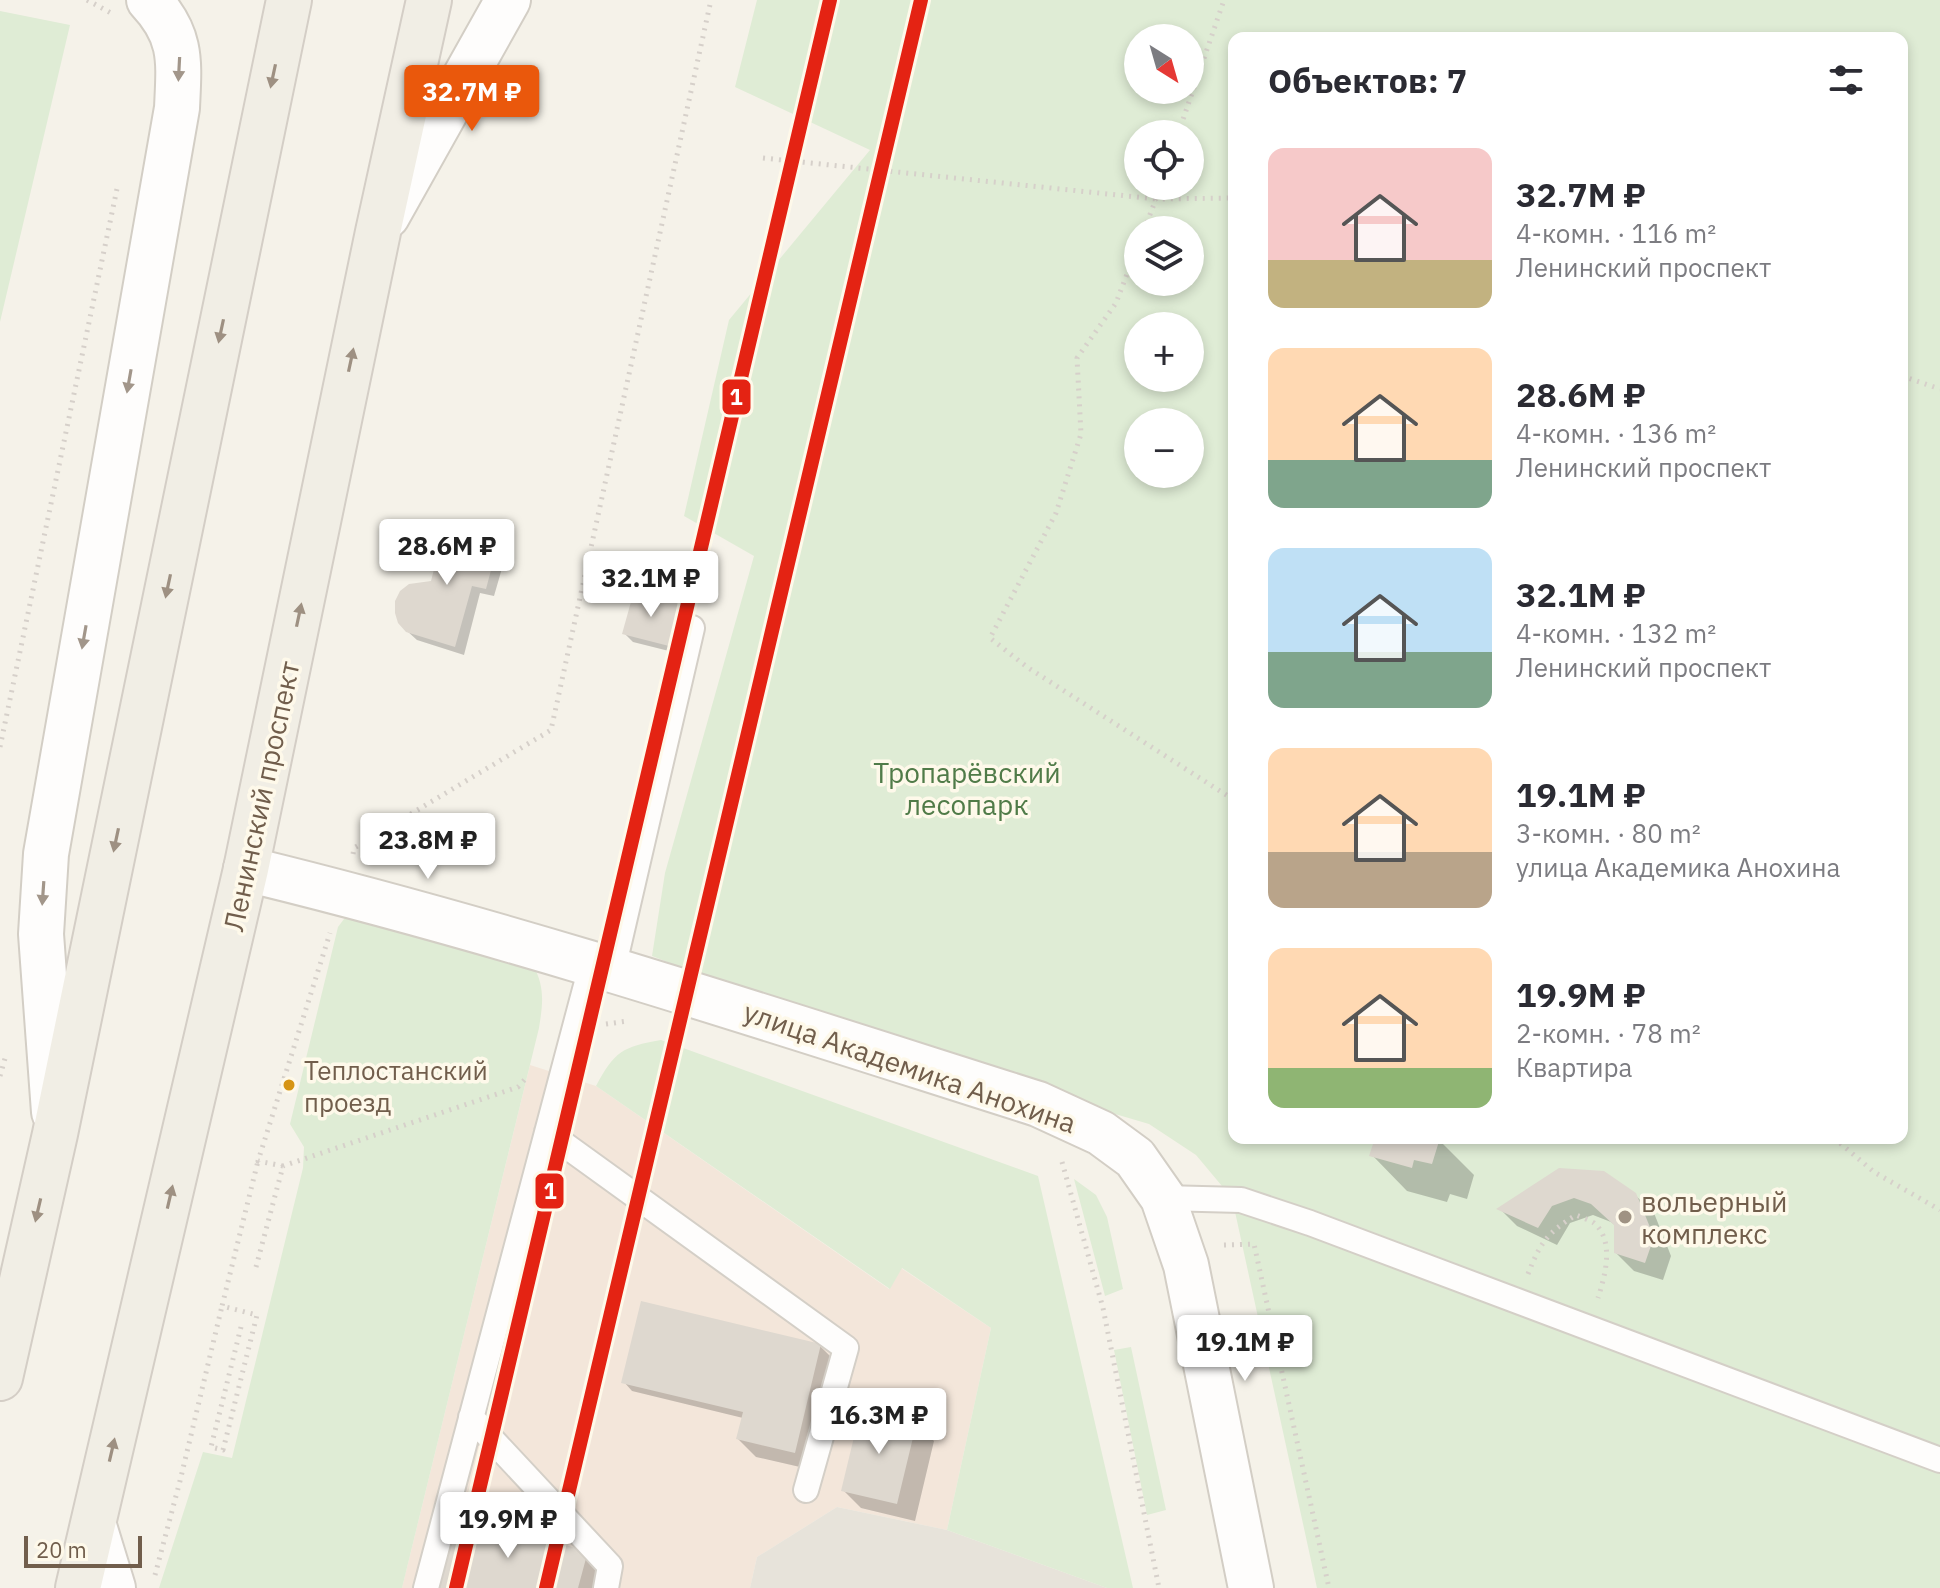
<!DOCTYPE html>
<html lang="ru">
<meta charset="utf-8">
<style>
body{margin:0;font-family:"IBM Plex Sans",sans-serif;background:#f7f7f7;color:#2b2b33;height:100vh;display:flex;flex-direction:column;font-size:30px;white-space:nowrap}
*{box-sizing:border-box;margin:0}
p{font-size:26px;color:#7c7c81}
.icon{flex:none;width:44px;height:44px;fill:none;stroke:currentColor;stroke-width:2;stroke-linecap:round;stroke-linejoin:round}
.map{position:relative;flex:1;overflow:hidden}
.drawer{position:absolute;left:1228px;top:32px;width:680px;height:1112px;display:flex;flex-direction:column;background:#fff;border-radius:16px;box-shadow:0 4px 12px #0003}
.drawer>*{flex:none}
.needle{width:52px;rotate:143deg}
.buttons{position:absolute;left:1124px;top:24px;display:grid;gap:16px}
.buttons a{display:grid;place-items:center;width:80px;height:80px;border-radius:50%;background:#fff;box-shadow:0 4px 12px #0003;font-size:40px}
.scale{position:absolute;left:24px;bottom:20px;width:118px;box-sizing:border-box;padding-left:8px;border:4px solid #715e4c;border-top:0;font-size:22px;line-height:28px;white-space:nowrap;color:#715e4c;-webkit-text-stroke:6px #fef9ea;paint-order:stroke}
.price{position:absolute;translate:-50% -68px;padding:0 18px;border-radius:8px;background:#fff;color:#222;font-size:26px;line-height:52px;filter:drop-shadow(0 2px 4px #0008)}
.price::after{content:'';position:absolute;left:50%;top:48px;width:24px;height:18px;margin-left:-12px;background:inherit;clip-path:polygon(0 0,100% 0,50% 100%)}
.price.on{background:#ea580c;color:#fff}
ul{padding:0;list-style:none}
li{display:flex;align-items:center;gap:24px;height:200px;padding:0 40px}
li span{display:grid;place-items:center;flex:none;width:224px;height:160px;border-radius:16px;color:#555}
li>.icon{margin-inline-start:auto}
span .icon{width:96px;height:96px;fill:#fffc;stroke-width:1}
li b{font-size:34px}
h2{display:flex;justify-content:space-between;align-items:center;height:96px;padding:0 40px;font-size:34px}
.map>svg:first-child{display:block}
.commercial{fill:#f3e6da}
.industrial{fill:#e7e3da}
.green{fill:#dfecd5;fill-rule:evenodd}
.shadow{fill:#0003}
.building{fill:#ded8cf}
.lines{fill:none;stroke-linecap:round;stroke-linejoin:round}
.lane-casing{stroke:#d4cfc7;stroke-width:28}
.street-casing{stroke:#d4cfc7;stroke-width:48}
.secondary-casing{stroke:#d3cec5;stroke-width:48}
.primary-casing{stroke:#d4cec6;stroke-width:48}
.path{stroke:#d6d0ca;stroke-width:5;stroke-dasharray:2 6;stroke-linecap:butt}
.lane{stroke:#fefdfc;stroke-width:24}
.street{stroke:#fefdfc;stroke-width:44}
.secondary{stroke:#fefdfc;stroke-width:44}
.primary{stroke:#f1eee5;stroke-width:44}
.metro-1-casing{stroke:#fef9ea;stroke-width:20}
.metro-1{stroke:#e42313;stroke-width:14}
.oneway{fill:#a2968a}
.oneway2{fill:#9e9082}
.bus-dot{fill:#d69413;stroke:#fef9ea;stroke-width:3}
.poi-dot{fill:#9f9283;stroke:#fef9ea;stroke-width:3}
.labels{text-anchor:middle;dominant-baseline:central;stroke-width:7;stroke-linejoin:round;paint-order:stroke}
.bus-label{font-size:26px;fill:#715e4c;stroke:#fef9ea;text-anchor:start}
.park-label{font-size:28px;fill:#507b48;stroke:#fef9ea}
.street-label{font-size:28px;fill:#715e4c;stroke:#fef9ea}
.poi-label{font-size:28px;fill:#715e4c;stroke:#fef9ea;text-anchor:start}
.line-badge{stroke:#fef9ea;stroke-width:3}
.badge-label{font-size:22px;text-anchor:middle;font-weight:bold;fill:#fff}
</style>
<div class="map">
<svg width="1940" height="1588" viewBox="0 0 1940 1588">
<rect width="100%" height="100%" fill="#f5f2e9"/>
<path class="commercial" d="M530 1065 596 1086 889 1289 901 1268 991 1328 947 1530 837 1507 757 1557 750 1588H402Z"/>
<path class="industrial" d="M837 1507 947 1530 1107 1588H750L757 1557Z"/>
<path class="green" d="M757 0H1940V1588H1317L1232 1198 1196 1155 1149 1124 963 1069 765 1000 652 956 665 873 754 556 684 516 729 320 870 150 735 87ZM1138 38H1190V90H1138ZM1234 38H1902V1138H1234ZM1138 134H1190V186H1138ZM1138 230H1190V282H1138ZM1138 326H1190V378H1138ZM1138 422H1190V474H1138Z
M0 11 70 25 0 322Z
M352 914 533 965C545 987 543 1003 539 1028L402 1588H159L203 1452 232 1458 303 1168 304 1147 290 1124 338 927 344 919Z
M661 1040 1038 1176 1133 1588H1107L947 1530 991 1328 902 1268 890 1289 596 1086C615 1051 622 1047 661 1040Z
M1074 1179 1096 1195 1107 1217 1123 1289 1105 1296Z
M1131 1347 1166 1510 1147 1515 1114 1350Z"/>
<path class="shadow" d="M498 542 507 551 494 596 480 593 464 655 417 640 407 631 433 583Z
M679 605 688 614 677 653 633 642 624 633Z
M1377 1138 1439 1140 1474 1175 1467 1199 1450 1194 1447 1202 1407 1191 1372 1155Z
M1559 1170 1635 1195 1654 1213 1671 1256 1663 1280 1634 1271 1616 1253V1226L1611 1222 1593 1215 1570 1223 1557 1245 1517 1226 1500 1209Z
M820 1346 838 1364 813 1470 756 1457 738 1439 743 1418 632 1391 624 1382Z
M916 1423 934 1441 915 1521 861 1508 843 1490Z
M587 1553 612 1588H440Z"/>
<path class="building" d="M445 526 499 540 486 589 472 586 455 647 406 632 398 623 395 613V601L400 591 409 584 431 581Z
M634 591 680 604 669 646 622 634Z
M1375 1138H1440L1432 1164 1414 1160 1412 1168 1369 1156Z
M1559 1168 1604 1171 1636 1193 1654 1237 1645 1263 1614 1253V1225L1591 1204 1574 1198 1552 1206 1538 1228 1496 1209Z
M641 1301 821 1344 795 1453 736 1439 743 1412 621 1383Z
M861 1408 917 1421 897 1504 841 1491Z
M458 1517 588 1551 578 1588H438Z"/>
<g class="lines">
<defs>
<path id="lane" d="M613 969 692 628
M547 1132 846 1348 806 1490
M1163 1198 1241 1200 1310 1223 1940 1460
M471 1417 610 1566 606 1588
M426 1588 592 963"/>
<path id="street" d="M94 1526 113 1588"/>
<path id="secondary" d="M387 216 508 0
M246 869C514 934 776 1021 1038 1104L1101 1133 1135 1158 1163 1198 1186 1265 1251 1588
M54 1112 41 934 46 854 177 108C179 62 183 36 149 0"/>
<path id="primary" d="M0 1378 55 1134 289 0
M78 1588 246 869 378 232 429 0"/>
</defs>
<use href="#lane" class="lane-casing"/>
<use href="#street" class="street-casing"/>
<use href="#secondary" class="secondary-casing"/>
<use href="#primary" class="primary-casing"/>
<path class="path" d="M87 0 111 13
M1178 134 1224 0
M763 158 1156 199 1160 186
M1144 230 1156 199 1234 198
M1138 245 1116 303 1077 358 1081 434 1056 513 990 638 1027 667 1234 800
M1902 376 1940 389
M0 747 118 184
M353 854 354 848 551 730 711 0
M606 1024 628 1021
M0 1076 6 1055
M1834 1138 1874 1172 1940 1210
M1062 1162 1103 1308 1159 1588
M283 1166 258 1161 330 933
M1224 1245 1254 1244 1329 1588
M256 1267 283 1166 518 1087 528 1076
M1528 1274C1540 1243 1548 1232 1576 1215 1581 1217 1589 1220 1594 1223 1615 1241 1605 1276 1598 1298
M241 1327 211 1447 223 1450 257 1315 222 1306 258 1161
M155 1575 180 1481 222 1306"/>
<use href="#lane" class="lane"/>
<use href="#street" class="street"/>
<use href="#secondary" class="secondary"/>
<use href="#primary" class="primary"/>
<defs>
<path id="metro-1" d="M456 1588 830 0
M546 1588 921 0"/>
</defs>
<use href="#metro-1" class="metro-1-casing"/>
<use href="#metro-1" class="metro-1"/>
</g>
<defs><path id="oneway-solid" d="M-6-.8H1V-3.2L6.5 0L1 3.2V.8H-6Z" transform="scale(2)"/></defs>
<g class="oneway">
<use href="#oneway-solid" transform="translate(179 69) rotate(93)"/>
<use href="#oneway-solid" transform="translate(129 381) rotate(100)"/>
<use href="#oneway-solid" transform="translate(84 637) rotate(100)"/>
<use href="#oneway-solid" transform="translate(43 893) rotate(94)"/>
</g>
<g class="oneway2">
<use href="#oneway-solid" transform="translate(273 76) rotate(102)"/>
<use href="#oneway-solid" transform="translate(221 331) rotate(102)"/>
<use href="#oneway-solid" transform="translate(351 360) rotate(-78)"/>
<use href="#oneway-solid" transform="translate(168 586) rotate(102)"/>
<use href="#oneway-solid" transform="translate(299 615) rotate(-78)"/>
<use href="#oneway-solid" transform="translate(116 840) rotate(102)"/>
<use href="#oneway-solid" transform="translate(170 1197) rotate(-77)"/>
<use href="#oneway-solid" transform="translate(38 1210) rotate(103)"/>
<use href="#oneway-solid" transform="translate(112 1450) rotate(-77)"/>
</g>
<circle class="bus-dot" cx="289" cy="1085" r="7"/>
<circle class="poi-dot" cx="1625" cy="1217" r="8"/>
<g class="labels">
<g class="bus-label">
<text x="304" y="1070">Теплостанский<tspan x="304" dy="32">проезд</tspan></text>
</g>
<g class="park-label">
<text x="967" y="772">Тропарёвский<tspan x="967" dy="32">лесопарк</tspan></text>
</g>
<g class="street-label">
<text transform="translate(261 796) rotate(-78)">Ленинский проспект</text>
<text transform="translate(910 1067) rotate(19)">улица Академика Анохина</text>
</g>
<g class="poi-label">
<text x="1641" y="1201">вольерный<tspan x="1641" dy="32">комплекс</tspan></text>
</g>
</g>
<g class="line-badge">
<rect x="721" y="378" width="31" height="38" rx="8" fill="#e42313"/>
<rect x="534" y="1172" width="31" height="38" rx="8" fill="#e42313"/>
</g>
<g class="badge-label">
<text x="736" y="405">1</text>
<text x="550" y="1199">1</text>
</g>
</svg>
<div class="buttons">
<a><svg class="needle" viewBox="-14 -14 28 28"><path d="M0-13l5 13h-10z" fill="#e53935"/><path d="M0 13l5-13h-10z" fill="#7c7c81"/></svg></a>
<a><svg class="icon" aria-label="locate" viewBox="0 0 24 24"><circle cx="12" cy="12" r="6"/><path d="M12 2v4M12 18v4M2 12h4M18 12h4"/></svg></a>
<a><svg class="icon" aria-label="layers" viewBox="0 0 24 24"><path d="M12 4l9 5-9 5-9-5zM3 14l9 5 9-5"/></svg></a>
<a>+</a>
<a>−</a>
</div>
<div class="scale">20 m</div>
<b class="price on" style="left:472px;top:133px">32.7M ₽</b>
<b class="price" style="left:447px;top:587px">28.6M ₽</b>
<b class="price" style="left:651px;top:619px">32.1M ₽</b>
<b class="price" style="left:428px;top:881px">23.8M ₽</b>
<b class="price" style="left:1245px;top:1383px">19.1M ₽</b>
<b class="price" style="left:879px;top:1456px">16.3M ₽</b>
<b class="price" style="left:508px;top:1560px">19.9M ₽</b>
<section class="drawer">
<h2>Объектов: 7<svg class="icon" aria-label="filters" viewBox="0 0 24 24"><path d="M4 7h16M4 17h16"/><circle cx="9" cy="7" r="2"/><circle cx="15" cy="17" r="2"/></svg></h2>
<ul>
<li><span style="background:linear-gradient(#f6c9c9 70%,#c2b280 0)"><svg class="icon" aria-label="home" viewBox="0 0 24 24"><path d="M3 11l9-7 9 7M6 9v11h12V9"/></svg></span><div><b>32.7M ₽</b><p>4-комн. · 116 m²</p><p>Ленинский проспект</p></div></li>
<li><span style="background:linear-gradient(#ffd9b3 70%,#7fa58c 0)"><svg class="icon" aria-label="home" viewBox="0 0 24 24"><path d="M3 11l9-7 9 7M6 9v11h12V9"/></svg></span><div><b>28.6M ₽</b><p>4-комн. · 136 m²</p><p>Ленинский проспект</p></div></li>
<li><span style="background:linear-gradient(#bfe0f5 65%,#7fa58c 0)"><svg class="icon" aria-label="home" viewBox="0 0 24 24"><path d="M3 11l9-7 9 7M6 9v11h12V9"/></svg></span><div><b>32.1M ₽</b><p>4-комн. · 132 m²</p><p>Ленинский проспект</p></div></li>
<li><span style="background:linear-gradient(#ffd9b3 65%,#b9a48a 0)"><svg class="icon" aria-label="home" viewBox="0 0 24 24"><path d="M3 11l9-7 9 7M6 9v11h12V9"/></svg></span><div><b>19.1M ₽</b><p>3-комн. · 80 m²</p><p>улица Академика Анохина</p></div></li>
<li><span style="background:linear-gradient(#ffd9b3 75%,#8fb573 0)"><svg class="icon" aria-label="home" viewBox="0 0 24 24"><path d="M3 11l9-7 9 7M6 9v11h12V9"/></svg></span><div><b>19.9M ₽</b><p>2-комн. · 78 m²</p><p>Квартира</p></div></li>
</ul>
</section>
</div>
